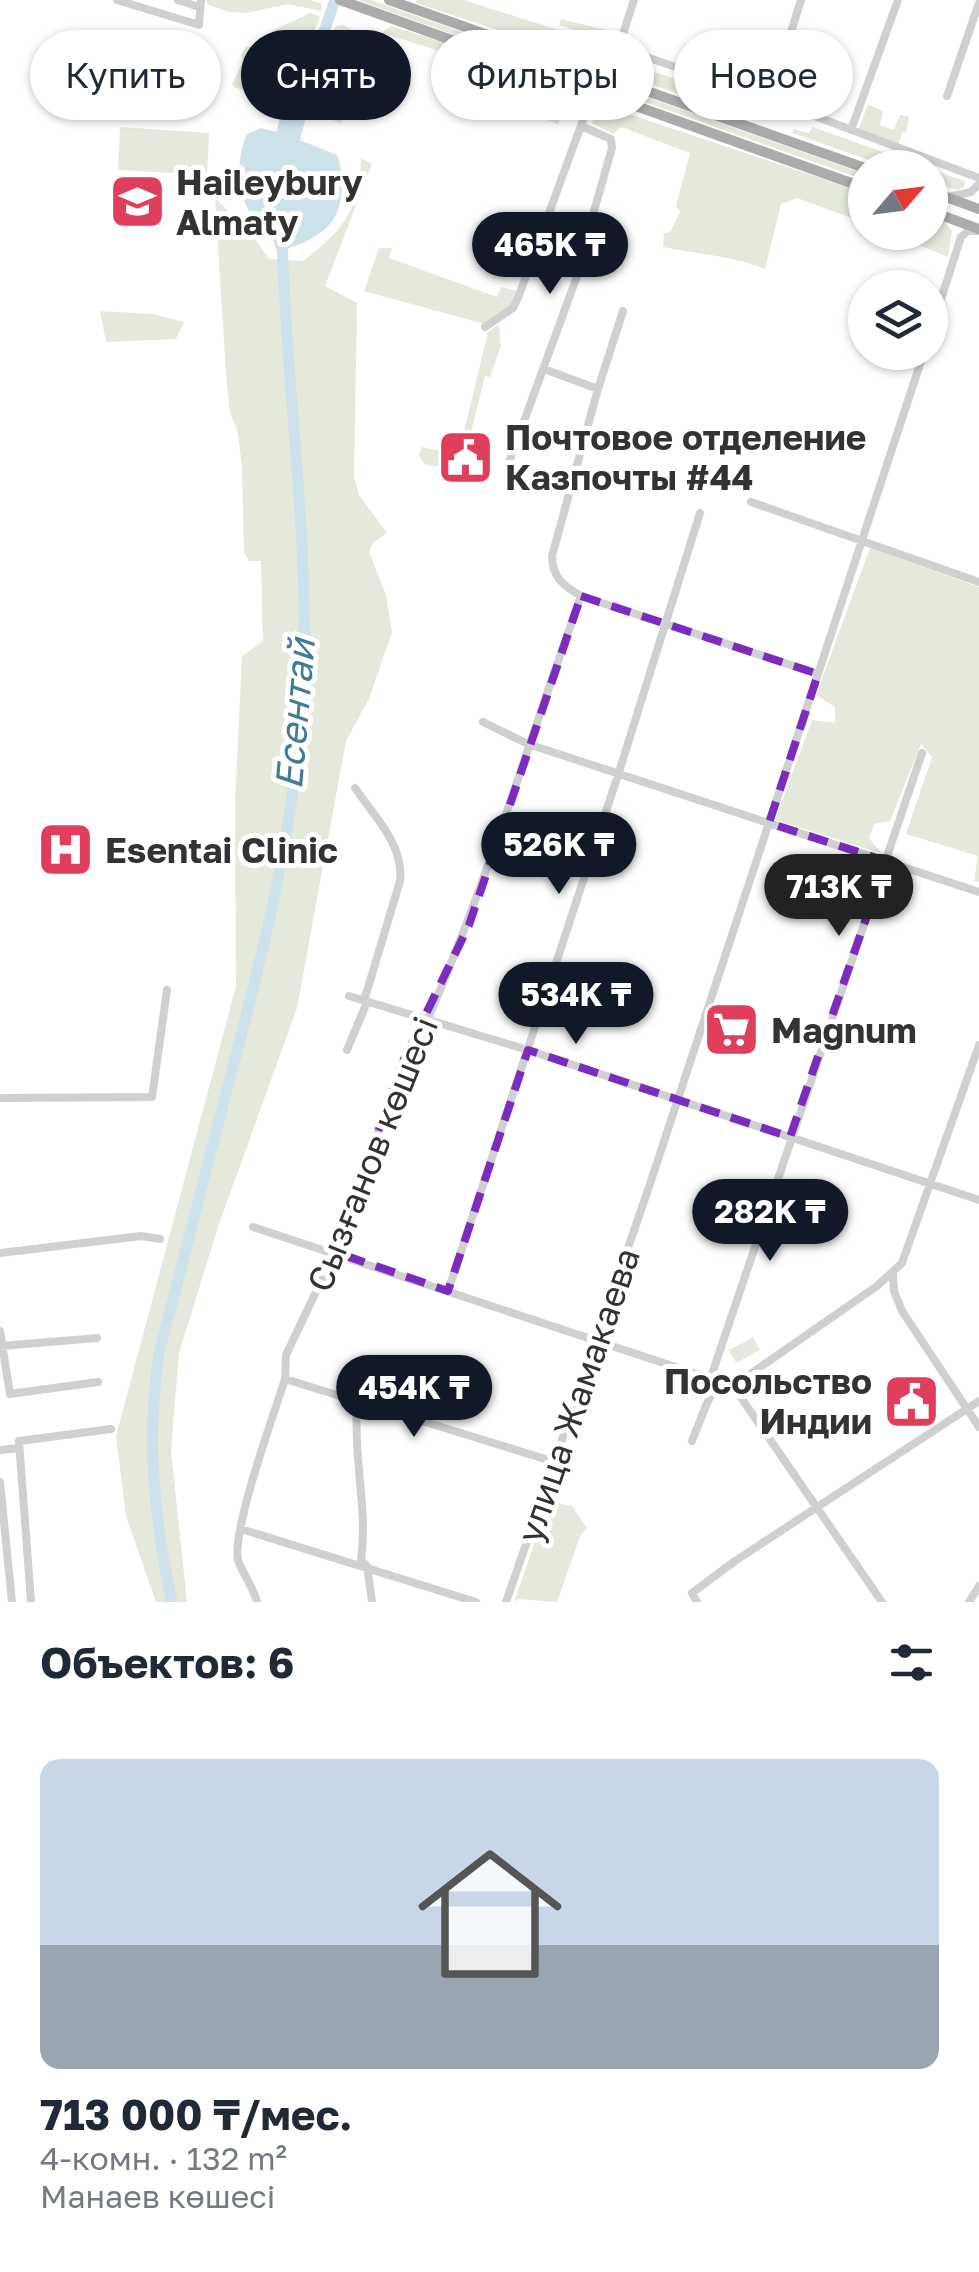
<!DOCTYPE html>
<html lang="ru">
<meta charset="utf-8">
<style>
body{margin:0;font-family:"Golos Text",sans-serif;background:#f6f6f7;color:#1f2937;height:100vh;display:flex;flex-direction:column;font-size:38px;white-space:nowrap}
*{box-sizing:border-box;margin:0}
p{font-size:32px;color:#747a83}
.icon{flex:none;width:55px;height:55px;fill:none;stroke:currentColor;stroke-width:2;stroke-linecap:round;stroke-linejoin:round}
.map{position:relative;height:1602px;overflow:hidden}
.panel{display:flex;flex-direction:column;background:#fff;flex:1}
.panel>*{flex:none}
.hud{position:absolute;left:30px;top:30px;width:920px;height:90px;display:flex;gap:20px}
.needle{width:65px;rotate:62deg}
.fabs{position:absolute;left:848px;top:150px;display:grid;gap:20px}
.fabs a{display:grid;place-items:center;width:100px;height:100px;border-radius:50%;background:#fff;box-shadow:0 2px 8px #0004;font-size:50px}
.price{position:absolute;translate:-50% -85px;padding:0 22px;border-radius:35px;background:#111827;color:#fff;font-size:32px;line-height:65px;filter:drop-shadow(0 2px 5px #0008)}
.price::after{content:'';position:absolute;left:50%;top:60px;width:30px;height:22px;margin-left:-15px;background:inherit;clip-path:polygon(0 0,100% 0,50% 100%)}
.price.selected{background:#222;color:#fff}
ul{padding:0;list-style:none}
li{display:grid;align-content:center;gap:20px;height:530px;padding:0 40px}
li span{display:grid;place-items:center;height:310px;border-radius:20px;color:#555}
li>.icon{margin-inline-start:auto}
span .icon{width:180px;height:180px;fill:#fffc;stroke-width:1}
li b{font-size:42px}
h2{display:flex;justify-content:space-between;align-items:center;height:120px;padding:0 40px;font-size:42px}
.chip{padding:0 35px;border-radius:45px;background:#fff;box-shadow:0 2px 8px #0004;font-size:35px;line-height:90px}
.chip.selected{background:#111827;color:#fff}
.map>svg:first-child{display:block}
.green{fill:#e4e9dc}
.water{fill:#cde2eb}
.lines{fill:none;stroke-linecap:round;stroke-linejoin:round}
.river{stroke:#cde2eb;stroke-width:11}
.minor{stroke:#d0d0d0;stroke-width:8}
.major{stroke:#ababab;stroke-width:10}
.marked{fill:none;stroke:#7b2cbf;stroke-width:8;stroke-dasharray:20 12;stroke-linejoin:round}
.labels{text-anchor:middle;dominant-baseline:central;stroke-width:10;stroke-linejoin:round;paint-order:stroke}
.poi-label{font-size:35px;font-weight:bold;fill:#333;stroke:#fff;text-anchor:start}
.street-label{font-size:35px;fill:#333;stroke:#fff}
.water-label{font-size:38px;font-style:italic;fill:#427c93;stroke:#fff}
</style>
<div class="map">
<svg width="979" height="1602" viewBox="0 0 979 1602">
<rect width="100%" height="100%" fill="#fff"/>
<path class="green" d="M206 0H311L322 4 321 11 288 4 246 13 229 12 209 5Z
M357 0H371L865 174V180Z
M417 0H464L574 35 566 52 415 3Z
M310 13 320 16 304 57 278 102 234 87 232 84 243 62 241 54 246 47 261 46 262 63 268 62 265 39 272 31Z
M561 19 614 32 613 42 559 25Z
M344 25 359 35 371 33 360 80 341 123 313 113 319 99 323 64 336 26Z
M391 26 449 44V54L382 33Z
M821 57 842 65 835 86 811 80Z
M475 60 571 96 575 104 571 120 561 117 558 124 449 85 456 68Z
M620 60 768 111 765 118 753 119 620 74 616 66Z
M868 104 883 111 880 125 893 130 900 115 909 116 906 133 902 132 899 144 858 131Z
M608 107 865 193V223L797 198 781 204 765 269C733 256 697 254 663 247L664 233 670 232 680 212 676 206 690 153 621 127 613 134 592 123 598 109Z
M120 127 209 133 207 175 118 170Z
M813 127 916 164 927 167H888L792 133 794 129 809 133Z
M361 158 372 164 325 286 357 303 354 477 359 495 387 533 373 543 369 552 386 595 392 632 369 699 346 741 297 1008 219 1224 179 1353 171 1451 187 1602H156L126 1516 116 1436 236 986 235 803 242 656 263 641 261 561H249L244 552 242 468 238 432 230 413 226 373 215 198 253 236 269 259 303 261C343 230 360 210 361 158Z
M930 169 965 181 964 187 957 190 930 182Z
M930 215 942 219 952 231 948 257 890 233 930 232Z
M379 248H392L389 258 497 297 501 287 517 291 510 307 485 324 364 291Z
M100 311 153 314 184 322 176 339 106 342Z
M499 324 501 346 490 377 485 376 468 445 463 449 461 444 488 332Z
M422 447 453 454 459 459C453 465 435 468 424 464L419 455Z
M870 548 979 587V882L974 881 978 856 906 834 932 757 921 744 890 821 874 824 869 838 881 853 775 820 812 720 835 723V707L816 695Z
M753 1337 760 1350 736 1363 729 1350Z
M549 1502 572 1506 587 1528 581 1534 557 1602 518 1599 514 1602Z"/>
<path class="water" d="M284 105 307 113 300 140 337 155C344 172 344 204 333 220 324 235 293 250 276 250 274 234 263 229 254 218 236 197 236 157 247 134L261 128 276 132Z"/>
<g class="lines">
<path class="river" d="M285 119 289 107 307 81 335 0
M172 1602C154 1519 146 1438 159 1354 180 1271 201 1188 223 1105 258 973 293 841 302 705 312 548 286 393 282 237"/>
<path class="minor" d="M117 0 199 25 201 0
M178 0 199 7
M617 47 775 101 979 178
M576 64H599L614 56
M622 82 613 65 634 0
M572 84 583 96 587 109
M947 96 979 3
M770 99 801 0
M587 109 614 99
M851 130 898 0
M952 196 971 192 978 185
M623 311 598 389 552 556C552 578 564 586 581 596L818 674
M485 327 513 308 518 298 587 109
M930 333 961 237 968 231H978
M544 369 598 389
M508 465 587 249 592 218 612 148 611 139 581 126
M751 502 979 582
M483 722 528 744 979 892
M355 788C375 817 404 845 400 881L364 1001
M349 996 528 1050 979 1200
M347 1050 367 1002
M0 1098 152 1097 167 990
M253 1227 733 1386 882 1602
M0 1253 141 1236 160 1239
M893 1275 894 1291 902 1311 979 1427
M448 1291 619 772 700 513
M0 1331 10 1394 98 1382
M1 1346 97 1338
M711 1377 922 753
M285 1379 555 1462
M733 1386 877 1286 902 1263 979 1045
M357 1404C353 1457 368 1508 361 1560L367 1566 372 1602
M692 1441 707 1403 720 1381
M0 1450 19 1448
M0 1482 12 1602
M241 1529 476 1602
M31 1602 19 1441 111 1429
M257 1602C253 1586 241 1571 238 1560 232 1529 274 1414 285 1379L286 1355 335 1252 404 1059 416 1034 427 1021C487 883 530 738 581 596
M506 1602 649 1187 924 352
M697 1602 692 1593 735 1561 979 1401
M969 1602 979 1586"/>
<path class="major" d="M340 0 865 188
M389 0 865 168
M930 191 979 209
M930 211 979 229"/>
</g>
<path class="marked" d="M581 596 818 674 769 823 886 861 790 1137 528 1050 448 1291 335 1252 404 1059 469 925Z"/>
<defs>
<symbol id="school-square" viewBox="-11 -11 22 22"><rect x="-9" y="-9" width="18" height="18" rx="4" fill="#df3f5b" stroke="#fff"/><path d="M0-5L7-2L0 1L-7-2ZM-4 1L0 2.5L4 1V4Q0 6-4 4Z" fill="#fff"/></symbol>
<symbol id="civic-square" viewBox="-11 -11 22 22"><rect x="-9" y="-9" width="18" height="18" rx="4" fill="#df3f5b" stroke="#fff"/><path d="M-.6-6.5H3V-4.5H.6V-3L4-1V1h2V6H-6V1h2V-1L-.6-3ZM-1.2 2.5V6h2.4V2.5Z" fill="#fff"/></symbol>
<symbol id="hospital-square" viewBox="-11 -11 22 22"><rect x="-9" y="-9" width="18" height="18" rx="4" fill="#df3f5b" stroke="#fff"/><path d="M-5-5h3v3.5h4V-5h3V5h-3V1.5h-4V5h-3Z" fill="#fff"/></symbol>
<symbol id="supermarket-square" viewBox="-11 -11 22 22"><rect x="-9" y="-9" width="18" height="18" rx="4" fill="#df3f5b" stroke="#fff"/><path d="M-6-5.5h2.5l.6 2H6L4.5 2H-2.5L-4.4-4H-6ZM-1.5 3.2a1.3 1.3 0 1 0 .1 0ZM3 3.2a1.3 1.3 0 1 0 .1 0Z" fill="#fff"/></symbol>
</defs>
<g fill-rule="evenodd">
<use href="#school-square" x="106" y="170" width="63" height="63"/>
<use href="#civic-square" x="434" y="426" width="63" height="63"/>
<use href="#hospital-square" x="34" y="818" width="63" height="63"/>
<use href="#supermarket-square" x="700" y="998" width="63" height="63"/>
<use href="#civic-square" x="880" y="1370" width="63" height="63"/>
</g>
<g class="labels">
<g class="poi-label">
<text x="176" y="182">Haileybury<tspan x="176" dy="40">Almaty</tspan></text>
<text x="505" y="437">Почтовое отделение<tspan x="505" dy="40">Казпочты #44</tspan></text>
<text x="105" y="850">Esentai Clinic</text>
<text x="771" y="1030">Magnum</text>
<text x="872" y="1381" text-anchor="end">Посольство<tspan x="872" dy="40">Индии</tspan></text>
</g>
<g class="street-label">
<text transform="translate(372 1154) rotate(-68)">Сызғанов көшесі</text>
<text transform="translate(578 1395) rotate(-71)">улица Жамакаева</text>
</g>
<g class="water-label">
<text transform="translate(294 714) rotate(-85)">Есентай</text>
</g>
</g>
</svg>
<div class="fabs">
<a><svg class="needle" viewBox="-14 -14 28 28"><path d="M0-13l5 13h-10z" fill="#e53935"/><path d="M0 13l5-13h-10z" fill="#747a83"/></svg></a>
<a><svg class="icon" aria-label="layers" viewBox="0 0 24 24"><path d="M12 4l9 5-9 5-9-5zM3 14l9 5 9-5"/></svg></a>
</div>
<b class="price" style="left:550px;top:297px">465K ₸</b>
<b class="price" style="left:559px;top:897px">526K ₸</b>
<b class="price selected" style="left:839px;top:939px">713K ₸</b>
<b class="price" style="left:576px;top:1047px">534K ₸</b>
<b class="price" style="left:770px;top:1264px">282K ₸</b>
<b class="price" style="left:414px;top:1440px">454K ₸</b>
<div class="hud">
<a class="chip">Купить</a>
<a class="chip selected">Снять</a>
<a class="chip">Фильтры</a>
<a class="chip">Новое</a>
</div>
</div>
<section class="panel">
<h2>Объектов: 6<svg class="icon" aria-label="filters" viewBox="0 0 24 24"><path d="M4 7h16M4 17h16"/><circle cx="9" cy="7" r="2"/><circle cx="15" cy="17" r="2"/></svg></h2>
<ul>
<li><span style="background:linear-gradient(#c9d6e8 60%,#9aa5b1 0)"><svg class="icon" aria-label="home" viewBox="0 0 24 24"><path d="M3 11l9-7 9 7M6 9v11h12V9"/></svg></span><div><b>713 000 ₸/мес.</b><p>4-комн. · 132 m²</p><p>Манаев көшесі</p></div></li>
</ul>
</section>
